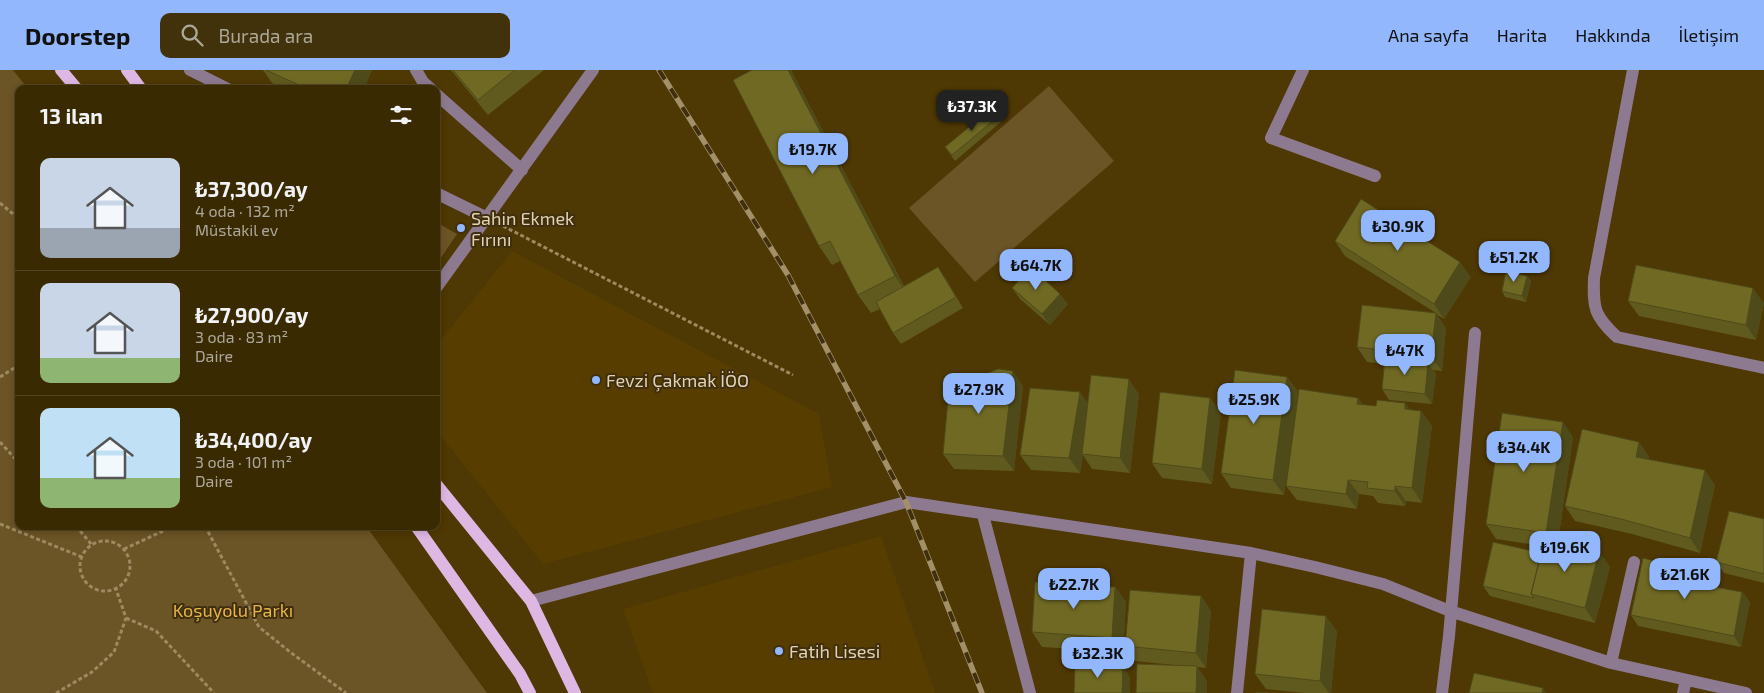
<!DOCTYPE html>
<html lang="tr">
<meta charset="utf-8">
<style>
body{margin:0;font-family:"Exo 2",sans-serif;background:#41320c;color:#f1f3f6;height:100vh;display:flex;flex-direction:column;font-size:19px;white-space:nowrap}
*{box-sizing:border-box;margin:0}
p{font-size:16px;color:#aba799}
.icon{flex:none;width:28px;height:28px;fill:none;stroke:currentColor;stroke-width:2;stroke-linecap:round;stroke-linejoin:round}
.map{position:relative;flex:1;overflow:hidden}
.panel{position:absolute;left:15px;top:15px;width:425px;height:445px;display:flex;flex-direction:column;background:#3a2a02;border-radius:10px;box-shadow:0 2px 8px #0003,0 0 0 1px #544624}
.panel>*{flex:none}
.price{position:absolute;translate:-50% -42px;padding:0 11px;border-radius:10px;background:#93b7fd;color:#111;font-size:16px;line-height:32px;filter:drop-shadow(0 1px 2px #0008)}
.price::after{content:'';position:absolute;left:50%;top:30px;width:15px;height:11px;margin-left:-8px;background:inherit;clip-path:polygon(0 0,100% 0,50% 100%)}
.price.current{background:#222;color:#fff}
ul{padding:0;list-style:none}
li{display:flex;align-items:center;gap:15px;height:125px;padding:0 25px}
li+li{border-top:1px solid #544624}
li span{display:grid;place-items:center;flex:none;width:140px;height:100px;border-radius:10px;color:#555}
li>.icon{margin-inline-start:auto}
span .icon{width:60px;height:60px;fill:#fffc;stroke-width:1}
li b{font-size:21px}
h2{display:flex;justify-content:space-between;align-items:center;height:60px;padding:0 25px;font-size:21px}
header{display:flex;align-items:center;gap:30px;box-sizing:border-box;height:70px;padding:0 25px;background:#93b7fd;color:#111}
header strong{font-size:24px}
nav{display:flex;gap:28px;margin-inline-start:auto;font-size:18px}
.search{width:350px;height:45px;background:#41320c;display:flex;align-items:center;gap:12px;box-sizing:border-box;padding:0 18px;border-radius:10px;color:#aba799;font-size:19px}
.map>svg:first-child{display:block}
.built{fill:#573e00}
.green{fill:#6b5426}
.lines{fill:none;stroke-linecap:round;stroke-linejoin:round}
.path{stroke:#9d8a61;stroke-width:3;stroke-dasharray:4 2.5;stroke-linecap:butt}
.minor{stroke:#8e7a90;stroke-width:12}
.major{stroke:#dfb7e3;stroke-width:12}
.rail-casing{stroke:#a39068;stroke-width:5.5}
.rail{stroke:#3f2f0e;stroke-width:4;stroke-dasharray:11;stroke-linecap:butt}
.wall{fill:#605a1f}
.shaded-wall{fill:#4e4a19}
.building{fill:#706924;stroke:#4e4a19}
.poi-dot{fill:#93b7fd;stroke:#3f2f0e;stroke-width:2}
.labels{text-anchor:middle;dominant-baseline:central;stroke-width:4;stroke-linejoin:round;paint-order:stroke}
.poi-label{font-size:18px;fill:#e2d2b3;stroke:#3f2f0e;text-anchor:start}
.park-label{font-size:18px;fill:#e8b54b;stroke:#3f2f0e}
</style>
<header>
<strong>Doorstep</strong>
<div class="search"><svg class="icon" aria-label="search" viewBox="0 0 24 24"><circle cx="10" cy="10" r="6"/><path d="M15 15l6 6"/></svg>Burada ara</div>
<nav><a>Ana sayfa</a><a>Harita</a><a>Hakkında</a><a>İletişim</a></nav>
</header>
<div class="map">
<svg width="1764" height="623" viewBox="0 0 1764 623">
<rect width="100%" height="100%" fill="#4e3803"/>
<path class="built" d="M512 181 819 344 832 417 543 494 436 360V276Z
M881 466 935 623H653L623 539Z"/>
<path class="green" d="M0 0H13L28 19H19V456H366L487 623H0Z
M1049 16 1114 91 975 212 909 138Z
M436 152 457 164 436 195Z"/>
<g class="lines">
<path class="path" d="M0 133 19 149
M503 156 793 305
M0 307 19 295
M0 372 19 393
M0 454 82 487
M76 456 92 475
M205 456 259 557 290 582 346 623
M80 496a25 25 0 1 1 50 0a25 25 0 1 1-50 0Z
M124 479 174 456
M126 548 156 561 214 623
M56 623 92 602 114 582 126 548 116 519"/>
<path class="minor" d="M190 0 228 19
M416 0 423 12 431 19
M1303 0 1271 68 1375 106
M1633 0 1594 208C1593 238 1594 246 1617 267L1764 298
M436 24 522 100
M436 123 487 148
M436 218 593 0
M983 445 1030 623
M531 531 906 432 1251 483 1315 497 1383 514 1450 541 1611 593 1746 623
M1611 593 1634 492
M1237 623 1251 483
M1442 623 1449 566 1475 263
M1683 623 1686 610"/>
<path class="major" d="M61 0 77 19
M127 0 141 19
M436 414 531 531 575 623
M416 456 520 604 530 623"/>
<defs>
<path id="rail" d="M659 0 788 205 906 432 982 623"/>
</defs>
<use href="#rail" class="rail-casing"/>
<use href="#rail" class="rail"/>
</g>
<path class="wall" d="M263 0H372L364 19H285L272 13Z
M451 0H544L488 45Z
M752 0H791L904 216 945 207 963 238 901 274 893 263 880 239 871 243 858 225 840 191 832 195 819 176Z
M999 46 1002 51 955 91 945 77Z
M1335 171 1471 207 1444 249 1436 244 1446 258 1442 301 1433 300 1436 304 1432 334 1389 330 1382 319 1384 294 1367 292 1357 277 1436 243 1345 186Z
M1527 206 1531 211 1526 232 1505 227 1502 221Z
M1012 218 1068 234 1050 255 1020 229Z
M1628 231 1764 233 1756 270 1639 246Z
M1287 307 1298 322 1284 425 1231 418 1221 403Z
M1023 316 1014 401 954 399 943 384Z
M1139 324 1130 403 1092 399 1083 385 1080 403 1031 400 1020 385 1088 333Z
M1210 328 1221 343 1212 414 1162 408 1152 393Z
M1358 328 1363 335 1376 336 1405 333 1410 340 1421 341 1432 356 1422 433 1406 431 1405 436 1378 433 1373 426 1359 424 1357 439 1297 430 1286 416Z
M1573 367 1558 472 1599 482 1610 497 1595 553 1490 526 1483 516 1541 483 1543 476 1496 469 1486 454Z
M1639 372 1649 387V389L1715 415 1700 483 1632 464 1575 451 1565 436Z
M1764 449V513L1724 503 1716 492Z
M1695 498 1702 509 1701 514 1742 522 1750 532 1741 577 1638 556 1631 545 1665 502 1677 504Z
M1115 517 1126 532 1123 582 1042 577 1032 562Z
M1201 526 1211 541 1206 598 1197 597 1207 611 1183 596 1135 591 1125 576Z
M1337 561 1331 623H1305L1266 619 1255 604Z"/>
<path class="shaded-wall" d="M355 0H372L364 19H346Z
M788 0H791L793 4 908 225 895 206Z
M1460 192 1471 207 1444 249 1434 234Z
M938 197 945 207 963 238 956 227Z
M1527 206 1531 211 1526 232 1522 226Z
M1753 218 1764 233 1756 270 1746 255Z
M1060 224 1068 234 1050 255 1042 244Z
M1436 243 1446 258 1442 301 1431 286Z
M1428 294 1436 304 1432 334 1425 324Z
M1013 301 1023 316 1014 401 1003 386Z
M1287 307 1298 322 1284 425 1273 410Z
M1129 309 1139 324 1130 403 1120 388Z
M1080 322 1091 337 1082 384 1083 385 1080 403 1069 388Z
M1210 328 1221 343 1212 414 1202 399Z
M1358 328 1369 342 1357 334Z
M1405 333 1416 348 1405 339Z
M1421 341 1432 356 1422 433 1412 418Z
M1563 352 1573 367 1557 478 1546 463Z
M1639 372 1649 387 1646 402 1636 387Z
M1705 400 1715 415 1700 483 1690 468Z
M1348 410 1359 424 1357 439 1346 424Z
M1395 416 1406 431 1405 436 1395 421Z
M1599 482 1610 497 1595 553 1585 538Z
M1658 492 1666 502 1656 500Z
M1695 498 1702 509 1699 523 1692 513Z
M1115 517 1126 532 1123 582 1112 568Z
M1742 522 1750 532 1741 577 1734 566Z
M1201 526 1211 541 1206 598 1196 583Z
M1326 546 1337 561 1331 623H1329L1320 611Z
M1123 596 1130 607V623H1122Z
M1197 596 1207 611V623H1196Z
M1543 618 1546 623H1542Z"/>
<path class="building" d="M266 0H355L346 19H308Z
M453 0H515L478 30Z
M752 0H788L895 206 858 225 830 171 819 176 733 10Z
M992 38 999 46 952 85 945 77Z
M1361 129 1460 192 1434 234 1335 171Z
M1636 195 1753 218 1746 255 1628 231Z
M938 197 956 227 893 263 876 232Z
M1031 197 1060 224 1042 244 1012 218Z
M1506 201 1527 206 1522 226 1502 221Z
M1362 235 1436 243 1431 286 1357 277Z
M1385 288 1428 294 1425 324 1382 319Z
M998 299 1013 301 1003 386 943 384 949 319Z
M1235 300 1287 307 1273 410 1221 403Z
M1091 305 1129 309 1120 388 1082 384Z
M1030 318 1080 322 1069 388 1020 385Z
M1299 319 1358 328 1357 334 1376 336 1377 330 1405 333V339L1421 341 1412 418 1395 416V421L1367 418 1368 412 1348 410 1346 424 1286 416Z
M1160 322 1210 328 1202 399 1152 393Z
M1502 343 1563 352 1546 463 1486 454Z
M1582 359 1639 372 1636 387 1705 400 1690 468 1621 449 1565 436Z
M1729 441 1764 449V504L1716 492Z
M1545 468 1599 482 1585 538 1531 524Z
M1493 472 1541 483 1531 524 1534 528 1483 516Z
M1643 488 1658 492 1656 500 1677 504 1679 495 1695 498 1692 513 1742 522 1734 566 1631 545Z
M1035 512 1115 517 1112 568 1032 562Z
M1130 520 1201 526 1196 583 1125 576Z
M1262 539 1326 546 1320 611 1255 604Z
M1075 594 1123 596 1122 623H1074Z
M1137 594 1197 596 1196 623H1136Z
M1474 603 1543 618 1542 623H1469Z
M1256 622 1269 623H1256Z"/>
<g class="poi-dot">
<circle cx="461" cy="158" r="5"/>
<circle cx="596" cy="310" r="5"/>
<circle cx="779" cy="581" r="5"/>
</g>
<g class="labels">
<g class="poi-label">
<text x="471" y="148">Sahin Ekmek<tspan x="471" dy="21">Fırını</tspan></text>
<text x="606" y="310">Fevzi Çakmak İÖO</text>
<text x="789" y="581">Fatih Lisesi</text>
</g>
<g class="park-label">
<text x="233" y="540">Koşuyolu Parkı</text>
</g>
</g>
</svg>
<b class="price current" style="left:972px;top:62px">₺37.3K</b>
<b class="price" style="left:813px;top:105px">₺19.7K</b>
<b class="price" style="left:1398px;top:182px">₺30.9K</b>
<b class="price" style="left:1514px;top:213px">₺51.2K</b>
<b class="price" style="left:1036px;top:221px">₺64.7K</b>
<b class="price" style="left:1405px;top:306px">₺47K</b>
<b class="price" style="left:979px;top:345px">₺27.9K</b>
<b class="price" style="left:1254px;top:355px">₺25.9K</b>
<b class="price" style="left:1524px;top:403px">₺34.4K</b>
<b class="price" style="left:1565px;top:503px">₺19.6K</b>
<b class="price" style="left:1685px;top:530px">₺21.6K</b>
<b class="price" style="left:1074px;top:540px">₺22.7K</b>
<b class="price" style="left:1098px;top:609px">₺32.3K</b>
<section class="panel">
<h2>13 ilan<svg class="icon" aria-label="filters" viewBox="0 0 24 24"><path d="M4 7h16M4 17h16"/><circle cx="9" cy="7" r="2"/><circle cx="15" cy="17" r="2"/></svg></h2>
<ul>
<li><span style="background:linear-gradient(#c9d6e8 70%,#9aa5b1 0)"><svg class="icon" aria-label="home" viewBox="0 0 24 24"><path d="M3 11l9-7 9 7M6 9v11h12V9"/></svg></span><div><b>₺37,300/ay</b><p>4 oda · 132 m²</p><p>Müstakil ev</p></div></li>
<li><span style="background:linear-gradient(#c9d6e8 75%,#8fb573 0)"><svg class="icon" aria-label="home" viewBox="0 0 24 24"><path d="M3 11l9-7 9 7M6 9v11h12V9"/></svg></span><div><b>₺27,900/ay</b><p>3 oda · 83 m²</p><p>Daire</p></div></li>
<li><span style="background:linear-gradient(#bfe0f5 70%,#8fb573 0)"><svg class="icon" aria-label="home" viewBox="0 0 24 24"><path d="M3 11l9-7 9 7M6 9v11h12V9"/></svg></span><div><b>₺34,400/ay</b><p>3 oda · 101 m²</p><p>Daire</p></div></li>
</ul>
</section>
</div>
